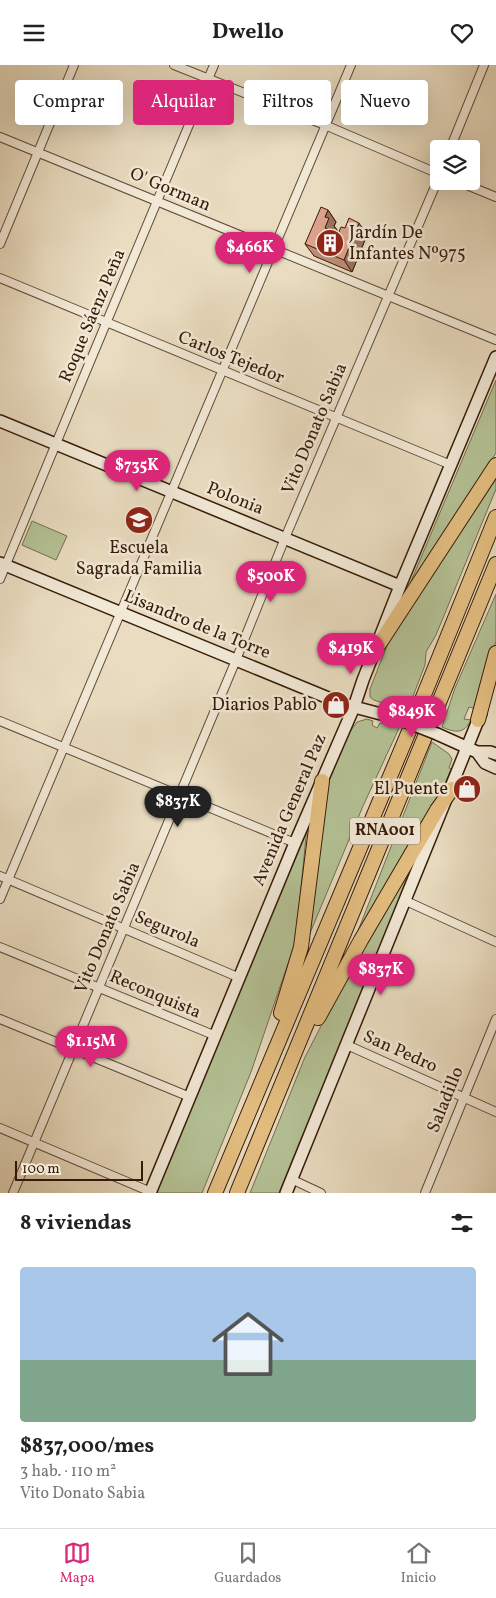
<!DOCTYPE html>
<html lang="es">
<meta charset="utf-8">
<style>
body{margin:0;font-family:Vollkorn,serif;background:#f2f2f2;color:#222;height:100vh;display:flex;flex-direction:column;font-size:19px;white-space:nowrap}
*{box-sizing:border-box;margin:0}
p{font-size:16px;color:#767676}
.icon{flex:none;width:28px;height:28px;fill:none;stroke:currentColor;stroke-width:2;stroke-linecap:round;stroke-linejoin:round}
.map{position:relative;height:1128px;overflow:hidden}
.panel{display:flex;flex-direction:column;background:#fff;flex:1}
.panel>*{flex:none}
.guide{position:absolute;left:15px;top:15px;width:466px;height:45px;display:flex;gap:10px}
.fabs{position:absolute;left:430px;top:75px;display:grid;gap:10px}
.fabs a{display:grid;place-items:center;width:50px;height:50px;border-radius:5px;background:#fff;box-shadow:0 5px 20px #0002;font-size:25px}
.scale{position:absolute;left:15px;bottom:12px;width:128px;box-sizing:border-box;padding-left:5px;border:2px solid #361b08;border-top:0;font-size:14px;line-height:18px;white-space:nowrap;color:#361b08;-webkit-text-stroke:4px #f1e8d6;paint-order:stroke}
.price{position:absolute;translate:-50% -42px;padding:0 11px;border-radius:18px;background:#db2777;color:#fff;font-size:16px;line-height:32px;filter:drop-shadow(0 1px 2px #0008)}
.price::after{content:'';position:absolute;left:50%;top:30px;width:15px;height:11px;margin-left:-8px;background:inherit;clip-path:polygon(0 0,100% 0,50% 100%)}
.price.active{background:#222;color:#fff}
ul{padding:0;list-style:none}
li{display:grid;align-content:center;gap:10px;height:265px;padding:0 20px}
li+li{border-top:1px solid #e0e0e0}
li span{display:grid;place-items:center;height:155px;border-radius:5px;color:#555}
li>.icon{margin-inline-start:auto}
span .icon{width:90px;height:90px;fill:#fffc;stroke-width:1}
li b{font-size:21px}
h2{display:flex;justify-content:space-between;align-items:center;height:60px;padding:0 20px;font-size:21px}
.pill{padding:0 18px;border-radius:5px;background:#fff;box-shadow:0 5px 20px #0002;font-size:18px;line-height:45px}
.pill.active{background:#db2777;color:#fff}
header{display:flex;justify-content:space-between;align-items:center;height:65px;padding:0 20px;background:#fff;font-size:22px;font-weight:700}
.tab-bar{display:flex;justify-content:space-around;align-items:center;height:70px;border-top:1px solid #e0e0e0;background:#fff;font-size:14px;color:#767676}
.tab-bar a{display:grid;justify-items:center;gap:2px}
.tab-bar .active{color:#db2777}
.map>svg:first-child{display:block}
.green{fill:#b4c195;stroke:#756e4e}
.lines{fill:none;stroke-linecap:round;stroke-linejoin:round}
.street-casing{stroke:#634b36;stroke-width:10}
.secondary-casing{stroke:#361b08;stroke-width:14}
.highway-casing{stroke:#361b08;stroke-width:16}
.street{stroke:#f1e8d6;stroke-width:8}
.secondary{stroke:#f1e8d6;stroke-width:11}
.highway{stroke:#e4be80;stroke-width:14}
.secondary-bridge-casing{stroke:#361b08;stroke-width:14;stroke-linecap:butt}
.secondary-bridge{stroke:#f1e8d6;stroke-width:11}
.wall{fill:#be8b78;stroke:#361b08}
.shaded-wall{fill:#9b7161;stroke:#361b08}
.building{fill:#dda28b;stroke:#361b08}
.labels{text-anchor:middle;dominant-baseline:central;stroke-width:5;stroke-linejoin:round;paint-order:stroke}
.shield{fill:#f1e8d6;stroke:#6e5846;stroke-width:1}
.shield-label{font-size:16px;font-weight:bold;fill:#361b08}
.street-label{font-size:18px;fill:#361b08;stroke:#f1e8d6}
.poi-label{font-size:18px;fill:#361b08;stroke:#f1e8d6;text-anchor:end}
</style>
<header><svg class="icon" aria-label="menu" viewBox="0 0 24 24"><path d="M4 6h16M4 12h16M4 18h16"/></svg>Dwello<svg class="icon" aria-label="heart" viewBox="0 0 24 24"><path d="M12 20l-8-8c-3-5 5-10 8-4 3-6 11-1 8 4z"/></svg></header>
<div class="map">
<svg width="496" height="1128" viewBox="0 0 496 1128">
<rect width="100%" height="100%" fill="#e9dcc0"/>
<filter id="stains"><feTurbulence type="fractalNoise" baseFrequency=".004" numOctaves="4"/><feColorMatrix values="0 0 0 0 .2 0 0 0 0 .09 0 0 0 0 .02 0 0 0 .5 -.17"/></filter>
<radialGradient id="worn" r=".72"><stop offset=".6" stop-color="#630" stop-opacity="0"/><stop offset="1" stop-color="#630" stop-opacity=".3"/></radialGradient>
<path class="green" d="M496 315V388L406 528Z
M496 412V424L436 570 426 587 425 600 407 647 374 635 370 632V624L388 578Z
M32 456 67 471 56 495 22 480Z
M496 529V576L476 644 469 642 464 654 471 655C464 669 456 668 442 662L455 623Z
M367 654 373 656 372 660 377 663 380 658 400 661 363 741 308 873 328 717 349 668 357 657Z
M432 677 449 689 452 694 449 703 451 704 439 733 354 876Z
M307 761 296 875 251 1007 202 1128H154Z
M427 769 280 1128H250L305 992 349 907Z"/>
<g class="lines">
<defs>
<path id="street" d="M174 0 325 60 439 109
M0 72 496 275
M450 84 484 0
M457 116 496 132
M0 179 74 0
M0 213 451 400
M0 514C70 342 143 172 214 0
M0 656 295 778
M0 811 240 913
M0 834 351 0
M406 836 496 877
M0 882 216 971
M0 954 190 1032
M347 980 496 1047
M0 1063 151 1127
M291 1114 321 1128
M13 1128 236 595 285 473 439 112
M425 1128 496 954"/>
<path id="secondary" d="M0 356 400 521
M0 498 343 639 396 653
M437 669 477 687H490L496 689
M477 687 485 698 496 703
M150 1128 295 778 354 642 363 615 400 521 496 292
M286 1128 481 648"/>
<path id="highway" d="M374 587 496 400
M478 655 496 588
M281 948 301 882 322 716
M318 953 361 875 437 745 452 724
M215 1128 415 652 496 452
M237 1128 496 499"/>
</defs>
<use href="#street" class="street-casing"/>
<use href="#secondary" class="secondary-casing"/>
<use href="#highway" class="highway-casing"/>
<use href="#street" class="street"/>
<use href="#secondary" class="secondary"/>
<use href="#highway" class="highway"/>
<defs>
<path id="secondary-bridge" d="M396 653 437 669"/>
</defs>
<use href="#secondary-bridge" class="secondary-bridge-casing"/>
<use href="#secondary-bridge" class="secondary-bridge"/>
</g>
<path class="wall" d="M328 145 336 157 334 161 337 165 336 168 338 169 367 170 352 207 314 191 305 179Z"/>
<path class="shaded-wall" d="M328 145 336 157 334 161 337 165 334 175 325 163V152Z
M359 158 367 170 352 207 344 195Z"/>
<path class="building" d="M321 142 328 145 325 152 329 153 325 163 338 169 341 162 345 163 349 153 359 158 344 195 305 179Z"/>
<defs>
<symbol id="building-disc" viewBox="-11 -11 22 22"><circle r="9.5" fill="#8f2418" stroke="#f1e8d6"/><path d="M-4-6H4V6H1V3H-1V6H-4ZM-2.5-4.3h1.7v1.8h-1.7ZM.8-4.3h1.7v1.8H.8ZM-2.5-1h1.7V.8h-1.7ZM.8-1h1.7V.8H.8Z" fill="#fff"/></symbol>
<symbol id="school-disc" viewBox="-11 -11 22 22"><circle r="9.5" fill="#8f2418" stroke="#f1e8d6"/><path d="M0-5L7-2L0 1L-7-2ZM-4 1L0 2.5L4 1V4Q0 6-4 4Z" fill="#fff"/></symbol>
<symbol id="shop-disc" viewBox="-11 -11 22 22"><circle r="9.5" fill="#8f2418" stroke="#f1e8d6"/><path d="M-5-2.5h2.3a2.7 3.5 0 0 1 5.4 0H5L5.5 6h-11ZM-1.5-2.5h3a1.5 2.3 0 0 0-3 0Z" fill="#fff"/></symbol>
</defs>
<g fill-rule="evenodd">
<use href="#building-disc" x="314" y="162" width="32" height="32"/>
<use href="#school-disc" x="123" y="439" width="32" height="32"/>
<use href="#shop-disc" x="320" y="624" width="32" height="32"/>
<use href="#shop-disc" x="451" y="708" width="32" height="32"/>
</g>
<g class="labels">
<rect class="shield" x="350" y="752.5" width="70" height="27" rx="4"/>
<g class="shield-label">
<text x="385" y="766">RNA001</text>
</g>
<g class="street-label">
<text transform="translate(170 125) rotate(23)">O' Gorman</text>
<text transform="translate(93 251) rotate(-67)">Roque Sáenz Peña</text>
<text transform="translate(231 293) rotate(22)">Carlos Tejedor</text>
<text transform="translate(315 364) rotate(-67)">Vito Donato Sabia</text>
<text transform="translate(235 434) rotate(22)">Polonia</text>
<text transform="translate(197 560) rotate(22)">Lisandro de la Torre</text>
<text transform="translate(290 745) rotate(-67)">Avenida General Paz</text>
<text transform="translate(108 863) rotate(-67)">Vito Donato Sabia</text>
<text transform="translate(167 865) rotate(23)">Segurola</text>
<text transform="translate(155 930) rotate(23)">Reconquista</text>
<text transform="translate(400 987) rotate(24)">San Pedro</text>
<text transform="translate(446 1035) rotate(-68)">Saladillo</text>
</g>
<g class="poi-label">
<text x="349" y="168" text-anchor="start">Jardín De<tspan x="349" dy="21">Infantes Nº975</tspan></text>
<text x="139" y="483" text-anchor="middle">Escuela<tspan x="139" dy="21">Sagrada Familia</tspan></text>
<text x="317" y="640">Diarios Pablo</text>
<text x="448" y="724">El Puente</text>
</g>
</g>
<rect width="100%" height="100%" filter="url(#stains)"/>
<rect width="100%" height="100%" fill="url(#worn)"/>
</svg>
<div class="fabs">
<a><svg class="icon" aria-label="layers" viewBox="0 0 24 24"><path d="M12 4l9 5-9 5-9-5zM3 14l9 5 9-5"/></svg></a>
</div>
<div class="scale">100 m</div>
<b class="price" style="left:250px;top:209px">$466K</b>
<b class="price" style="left:137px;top:427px">$735K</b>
<b class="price" style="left:271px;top:538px">$500K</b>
<b class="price" style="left:351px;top:610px">$419K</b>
<b class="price" style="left:412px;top:673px">$849K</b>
<b class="price active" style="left:178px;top:763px">$837K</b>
<b class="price" style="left:381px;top:931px">$837K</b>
<b class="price" style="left:91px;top:1003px">$1.15M</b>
<div class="guide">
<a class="pill">Comprar</a>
<a class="pill active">Alquilar</a>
<a class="pill">Filtros</a>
<a class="pill">Nuevo</a>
</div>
</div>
<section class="panel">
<h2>8 viviendas<svg class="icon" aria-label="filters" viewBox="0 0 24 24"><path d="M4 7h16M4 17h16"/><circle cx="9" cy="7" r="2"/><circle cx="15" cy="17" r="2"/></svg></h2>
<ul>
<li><span style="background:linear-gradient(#a9c7e8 60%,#7fa58c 0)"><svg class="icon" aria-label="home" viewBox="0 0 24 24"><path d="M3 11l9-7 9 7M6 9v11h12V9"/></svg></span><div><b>$837,000/mes</b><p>3 hab. · 110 m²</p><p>Vito Donato Sabia</p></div></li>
</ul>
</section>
<nav class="tab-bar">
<a class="active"><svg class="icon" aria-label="map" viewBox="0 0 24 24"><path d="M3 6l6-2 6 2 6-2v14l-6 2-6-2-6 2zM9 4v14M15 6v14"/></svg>Mapa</a>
<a><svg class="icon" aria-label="saved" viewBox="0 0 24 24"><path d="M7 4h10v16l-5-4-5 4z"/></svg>Guardados</a>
<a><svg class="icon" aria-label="home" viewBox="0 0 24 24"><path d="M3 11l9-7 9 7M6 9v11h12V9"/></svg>Inicio</a>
</nav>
